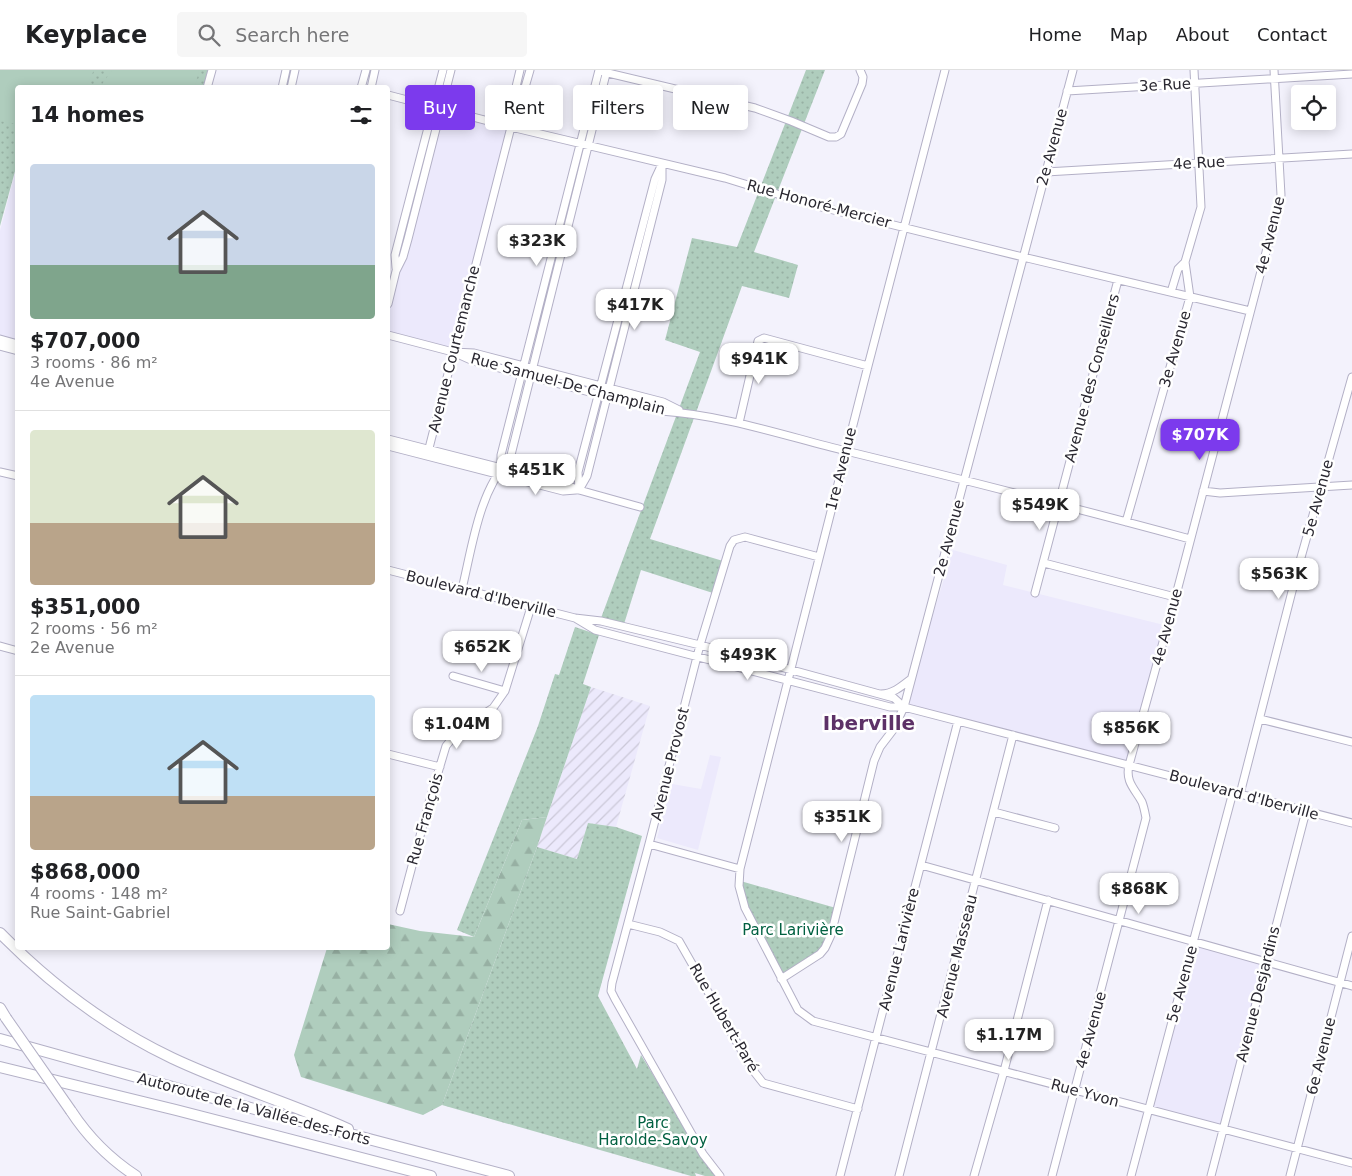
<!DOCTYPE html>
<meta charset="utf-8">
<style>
body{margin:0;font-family:"DejaVu Sans",sans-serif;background:#f6f6f6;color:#202124;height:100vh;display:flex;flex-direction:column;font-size:19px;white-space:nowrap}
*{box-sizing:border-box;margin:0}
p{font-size:16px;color:#757577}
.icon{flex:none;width:28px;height:28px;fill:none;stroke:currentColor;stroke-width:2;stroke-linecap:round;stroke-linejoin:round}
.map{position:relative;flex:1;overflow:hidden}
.panel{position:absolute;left:15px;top:15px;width:375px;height:865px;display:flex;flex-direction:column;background:#fff;border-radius:5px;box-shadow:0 2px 12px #0003}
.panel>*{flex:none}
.guide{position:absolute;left:405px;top:15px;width:475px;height:45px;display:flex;gap:10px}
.tools{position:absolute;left:1291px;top:15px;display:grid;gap:10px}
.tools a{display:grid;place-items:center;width:45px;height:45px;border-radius:5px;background:#fff;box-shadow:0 2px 12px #0003;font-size:25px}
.price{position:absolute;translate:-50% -42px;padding:0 11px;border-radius:10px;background:#fff;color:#222;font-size:16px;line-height:32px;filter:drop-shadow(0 1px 2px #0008)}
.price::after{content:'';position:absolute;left:50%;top:30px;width:15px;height:11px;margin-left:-8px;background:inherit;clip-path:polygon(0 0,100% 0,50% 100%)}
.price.selected{background:#7c3aed;color:#fff}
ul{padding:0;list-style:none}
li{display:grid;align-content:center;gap:10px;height:265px;padding:0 15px}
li+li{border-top:1px solid #e0e0e0}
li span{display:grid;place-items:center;height:155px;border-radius:5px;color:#555}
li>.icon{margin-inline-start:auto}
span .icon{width:90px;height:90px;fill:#fffc;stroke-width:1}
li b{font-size:21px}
h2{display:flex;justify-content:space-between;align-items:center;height:60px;padding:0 15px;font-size:21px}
.pill{padding:0 18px;border-radius:5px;background:#fff;box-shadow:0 2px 12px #0003;font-size:18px;line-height:45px}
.pill.selected{background:#7c3aed;color:#fff}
header{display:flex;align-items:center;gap:30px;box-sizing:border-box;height:70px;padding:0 25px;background:#fff;border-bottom:1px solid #e0e0e0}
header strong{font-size:24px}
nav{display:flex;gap:28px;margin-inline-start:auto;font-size:18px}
.search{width:350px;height:45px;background:#f6f6f6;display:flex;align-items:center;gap:12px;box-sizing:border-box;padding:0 18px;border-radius:5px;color:#757577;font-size:19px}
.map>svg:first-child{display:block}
.built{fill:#ece9fc}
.industrial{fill:url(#industrial-furrows)}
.grass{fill:url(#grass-dots)}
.forest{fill:url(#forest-firs)}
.pitch{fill:#afcdbd}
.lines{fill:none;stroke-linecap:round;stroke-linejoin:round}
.minor-casing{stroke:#b3b0c6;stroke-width:9}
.highway-casing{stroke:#b3b0c6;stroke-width:12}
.minor{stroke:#fff;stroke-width:7}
.highway{stroke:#fff;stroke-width:10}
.highway-bridge-casing{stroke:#b3b0c6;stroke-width:12;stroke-linecap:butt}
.highway-bridge{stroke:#fff;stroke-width:10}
.labels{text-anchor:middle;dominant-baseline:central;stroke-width:5;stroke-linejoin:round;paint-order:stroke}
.street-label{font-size:15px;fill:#2a2831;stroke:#fff}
.park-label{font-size:15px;fill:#016041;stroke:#fff}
.district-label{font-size:20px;font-weight:bold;fill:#5d3167;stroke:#fff}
</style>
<header>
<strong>Keyplace</strong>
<div class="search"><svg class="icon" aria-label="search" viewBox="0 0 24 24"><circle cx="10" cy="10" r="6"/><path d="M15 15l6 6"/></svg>Search here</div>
<nav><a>Home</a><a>Map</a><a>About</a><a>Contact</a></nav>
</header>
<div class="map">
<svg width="1352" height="1106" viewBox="0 0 1352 1106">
<defs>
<pattern id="industrial-furrows" width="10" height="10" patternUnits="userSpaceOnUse" patternTransform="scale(1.25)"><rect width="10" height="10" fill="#ece9fc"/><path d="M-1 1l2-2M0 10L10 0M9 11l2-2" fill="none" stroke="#cbc8d8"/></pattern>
<pattern id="grass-dots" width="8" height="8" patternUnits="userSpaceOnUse" patternTransform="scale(1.25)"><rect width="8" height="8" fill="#afcdbd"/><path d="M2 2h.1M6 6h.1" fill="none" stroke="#97b0a3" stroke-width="1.8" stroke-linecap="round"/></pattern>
<pattern id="forest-firs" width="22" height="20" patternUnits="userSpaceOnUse" patternTransform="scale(1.25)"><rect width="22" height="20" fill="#afcdbd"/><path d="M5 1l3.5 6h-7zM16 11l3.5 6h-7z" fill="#97b0a3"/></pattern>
</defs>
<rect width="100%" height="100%" fill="#f3f2fc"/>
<path class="built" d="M442 39 511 57 453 282 388 265V237Z
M17 95V281L0 276V161Z
M953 480 1007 495 1003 515 1164 555 1127 690 904 637Z
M710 685 721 687 698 780 657 768 672 714 701 719Z
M1193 871 1266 892 1223 1060 1149 1040Z"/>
<path class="industrial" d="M591 617 650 636 616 757 588 753 577 789 537 777Z"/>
<path class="grass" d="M0 0H214L210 17 18 18 17 94 0 156Z
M806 0H825L754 182 798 195 789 228 742 216 650 469 723 491 716 524 641 500 624 554 601 548 700 282 665 270 692 168 737 177Z
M575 557 599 565 583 614 591 617 547 747 522 750 474 867 457 860 538 656 555 604 559 605Z
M588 753 616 757 642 766 598 926 637 999 641 985 715 1106H705L695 1103 696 1106H691L442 1035 537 777 577 789Z
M737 810 836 838 823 879 781 909 755 862Z"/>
<path class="forest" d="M547 747 537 777 442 1035 423 1045 301 1007 294 985 327 878H388V854L420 861 474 867 522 750Z"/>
<path class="pitch" d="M0 0H94L86 17 18 18 17 54 0 51Z
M112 0H199L195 17H100Z"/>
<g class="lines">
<defs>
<path id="minor" d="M945 0 868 296 740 799 739 816 745 838 798 940 813 951 1352 1093
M604 2 755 38 791 51 829 67H836L841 64 862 14 863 7 860 0
M207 18 212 0
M282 18 286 0
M291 18 295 0
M361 18 366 0
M371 18 375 0
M1067 21 1352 4
M388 25 511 57 725 108 813 135 1023 187 1250 241
M511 56 510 42 520 0
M1046 102 1352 84
M396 198 395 185 443 0
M1171 222 1178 199 1185 192
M388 234 396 201 403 187 408 169 451 0
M388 265 453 282 474 283 663 332 679 340
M0 269 18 274
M0 276 18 281
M453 282 473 291 661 341C724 345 785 366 846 381 961 409 1076 438 1190 469
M739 353 758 271 764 268 868 296
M388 369 564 414 579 420 640 437
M388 376 563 421 576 420
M427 386 511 57 517 45 530 0
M501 397V385L599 0
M0 402 18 406
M579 420 578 402 655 109 662 94
M579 420 587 406 662 110V97
M1203 421 1220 423 1352 415
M1126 452 1190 227 1185 192 1201 137 1194 0
M1044 493 1175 527
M388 500 575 548 601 551 700 575 894 628 904 637
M462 519C472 478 479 420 510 389L607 0
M1035 523 1118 210
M575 548 595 560 890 637H904L1352 753
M0 576 18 581
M453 606 505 621
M881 624C893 624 902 616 911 609
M1260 649 1352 672
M388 684 440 697
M1240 724 1298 498 1352 307
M994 742 1055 758
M649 774 740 799
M921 795 1352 916
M400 841 428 736 446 676 459 660 493 638 505 621 531 537
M628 854 660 862 679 871 752 999 763 1013 858 1039
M781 909 820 884 825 878 831 865 874 691 880 677 893 660 904 637 1073 0
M720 1106 703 1084 615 929 611 921 612 913 649 774 700 575 730 476 734 470 745 467 819 487
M840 1106 958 651
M899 1106 1013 665
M974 1106 1004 1001 1048 830
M1052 1106 1146 748C1145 743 1144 737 1142 732 1135 719 1125 712 1129 695L1176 525 1281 125 1274 0
M1131 1106 1233 722
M1211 1106 1306 741
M1290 1106 1352 866"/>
<path id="highway" d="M0 863C50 914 107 957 172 988 229 1015 290 1033 348 1059
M0 938 6 948
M0 969 194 1023 509 1106
M0 997 176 1040 431 1106
M71 1041C88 1067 110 1089 136 1106"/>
</defs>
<use href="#minor" class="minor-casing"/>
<use href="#highway" class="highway-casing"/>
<use href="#minor" class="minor"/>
<use href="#highway" class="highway"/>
<defs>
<path id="highway-bridge" d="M6 948 71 1041"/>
</defs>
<use href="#highway-bridge" class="highway-bridge-casing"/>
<use href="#highway-bridge" class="highway-bridge"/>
</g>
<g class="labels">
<g class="street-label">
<text transform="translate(1165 15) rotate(-3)">3e Rue</text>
<text transform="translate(1052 77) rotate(-75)">2e Avenue</text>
<text transform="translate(1199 93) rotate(-3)">4e Rue</text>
<text transform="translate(819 134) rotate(15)">Rue Honoré-Mercier</text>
<text transform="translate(1270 165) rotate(-76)">4e Avenue</text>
<text transform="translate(454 279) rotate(-76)">Avenue Courtemanche</text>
<text transform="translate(1175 279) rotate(-74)">3e Avenue</text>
<text transform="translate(1092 308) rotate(-75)">Avenue des Conseillers</text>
<text transform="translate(568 314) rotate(15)">Rue Samuel-De Champlain</text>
<text transform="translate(841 399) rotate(-76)">1re Avenue</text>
<text transform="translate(1318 428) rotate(-75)">5e Avenue</text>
<text transform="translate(949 468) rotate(-75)">2e Avenue</text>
<text transform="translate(481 524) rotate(14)">Boulevard d'Iberville</text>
<text transform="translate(1167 557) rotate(-75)">4e Avenue</text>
<text transform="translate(670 694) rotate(-76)">Avenue Provost</text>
<text transform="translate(1244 725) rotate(15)">Boulevard d'Iberville</text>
<text transform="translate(425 749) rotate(-74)">Rue François</text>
<text transform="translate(899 879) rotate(-76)">Avenue Larivière</text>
<text transform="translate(957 886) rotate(-76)">Avenue Masseau</text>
<text transform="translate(1182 914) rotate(-75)">5e Avenue</text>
<text transform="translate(1258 924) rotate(-76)">Avenue Desjardins</text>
<text transform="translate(724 948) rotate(60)">Rue Hubert-Paré</text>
<text transform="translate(1091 960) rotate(-75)">4e Avenue</text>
<text transform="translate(1321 986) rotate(-76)">6e Avenue</text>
<text transform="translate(1085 1023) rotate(15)">Rue Yvon</text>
<text transform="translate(254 1039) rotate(15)">Autoroute de la Vallée-des-Forts</text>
</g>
<g class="park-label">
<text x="793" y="860">Parc Larivière</text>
<text x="653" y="1053">Parc<tspan x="653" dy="17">Harolde-Savoy</tspan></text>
</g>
<g class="district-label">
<text x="869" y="653">Iberville</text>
</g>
</g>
</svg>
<div class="tools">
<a><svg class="icon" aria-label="locate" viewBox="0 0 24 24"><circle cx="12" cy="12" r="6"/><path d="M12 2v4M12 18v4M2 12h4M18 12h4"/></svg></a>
</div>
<b class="price" style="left:537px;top:197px">$323K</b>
<b class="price" style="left:635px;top:261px">$417K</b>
<b class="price" style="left:759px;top:315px">$941K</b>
<b class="price selected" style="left:1200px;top:391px">$707K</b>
<b class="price" style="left:536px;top:426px">$451K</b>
<b class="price" style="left:1040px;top:461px">$549K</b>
<b class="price" style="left:1279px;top:530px">$563K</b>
<b class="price" style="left:482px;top:603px">$652K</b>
<b class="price" style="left:748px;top:611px">$493K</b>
<b class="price" style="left:457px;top:680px">$1.04M</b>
<b class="price" style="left:1131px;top:684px">$856K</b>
<b class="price" style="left:842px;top:773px">$351K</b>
<b class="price" style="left:1139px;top:845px">$868K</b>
<b class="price" style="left:1009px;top:991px">$1.17M</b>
<div class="guide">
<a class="pill selected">Buy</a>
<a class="pill">Rent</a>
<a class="pill">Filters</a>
<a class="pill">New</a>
</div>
<section class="panel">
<h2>14 homes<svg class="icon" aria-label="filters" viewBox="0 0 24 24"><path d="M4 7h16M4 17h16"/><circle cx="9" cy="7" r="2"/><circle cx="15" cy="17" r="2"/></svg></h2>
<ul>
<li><span style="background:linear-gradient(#c9d6e8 65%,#7fa58c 0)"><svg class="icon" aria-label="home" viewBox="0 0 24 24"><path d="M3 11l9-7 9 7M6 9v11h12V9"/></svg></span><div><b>$707,000</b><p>3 rooms · 86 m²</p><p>4e Avenue</p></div></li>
<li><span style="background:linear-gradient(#dfe7d0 60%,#b9a48a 0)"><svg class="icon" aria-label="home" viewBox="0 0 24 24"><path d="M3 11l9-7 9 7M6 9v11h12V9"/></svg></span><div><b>$351,000</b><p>2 rooms · 56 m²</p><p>2e Avenue</p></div></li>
<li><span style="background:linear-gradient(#bfe0f5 65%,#b9a48a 0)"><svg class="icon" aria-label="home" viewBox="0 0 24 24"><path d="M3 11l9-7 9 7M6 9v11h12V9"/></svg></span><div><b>$868,000</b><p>4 rooms · 148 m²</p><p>Rue Saint-Gabriel</p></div></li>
</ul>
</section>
</div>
